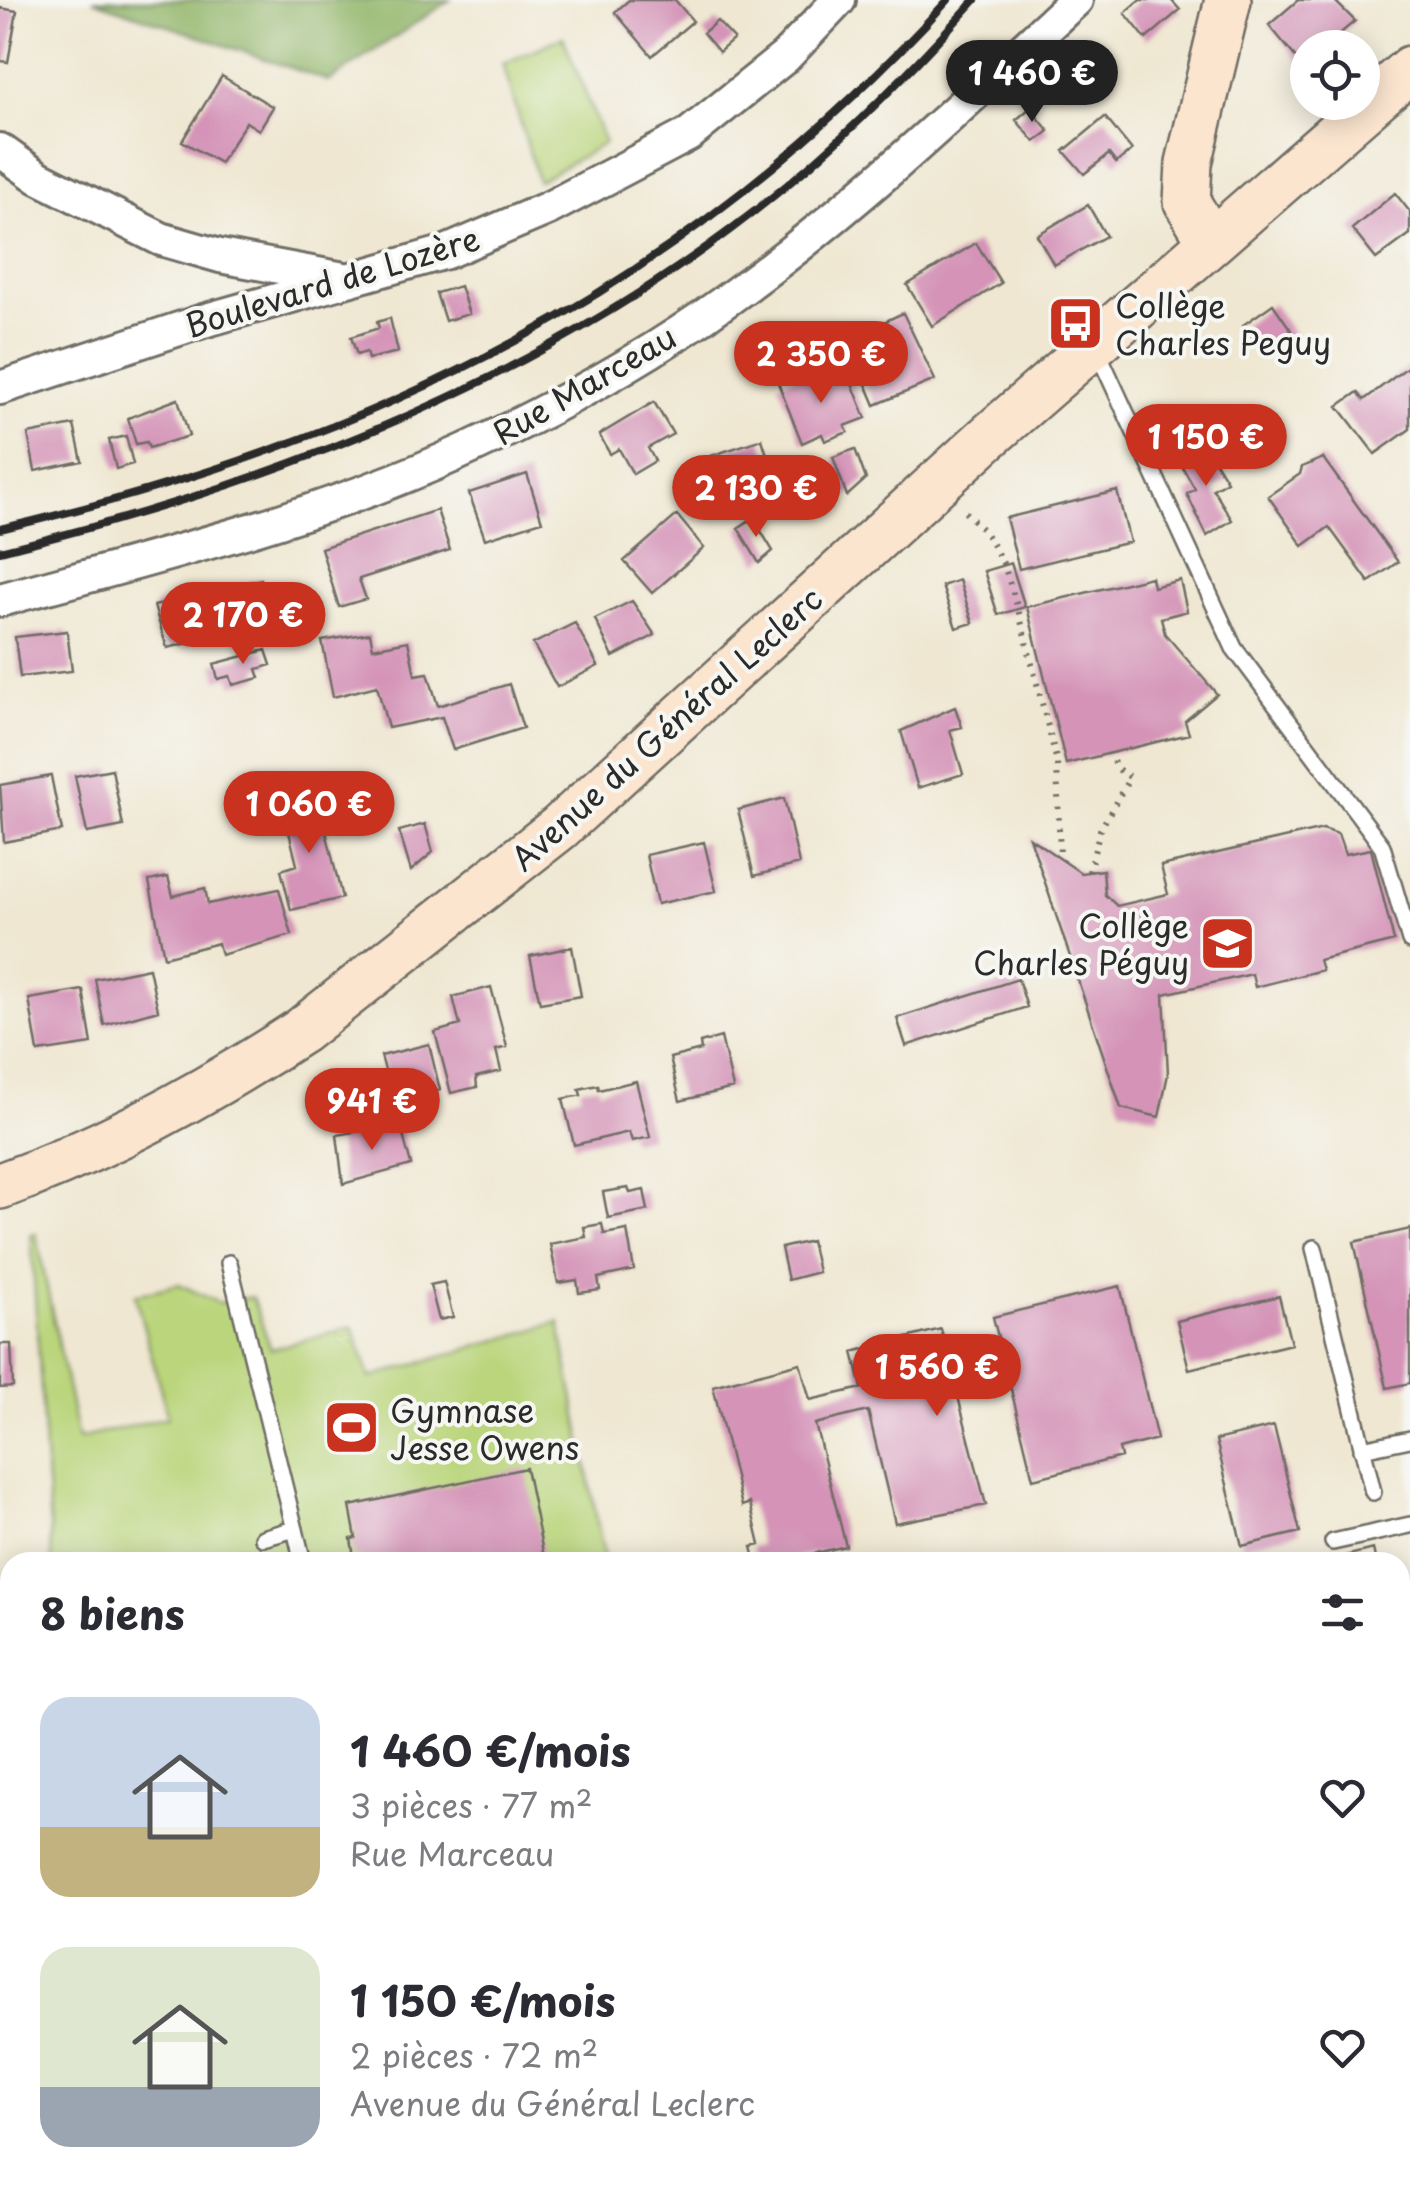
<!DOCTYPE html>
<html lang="fr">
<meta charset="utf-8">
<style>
body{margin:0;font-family:"Playpen Sans",sans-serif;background:#f7f7f7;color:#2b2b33;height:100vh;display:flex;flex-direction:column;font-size:38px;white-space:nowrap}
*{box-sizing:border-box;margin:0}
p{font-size:32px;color:#7c7c81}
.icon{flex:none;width:55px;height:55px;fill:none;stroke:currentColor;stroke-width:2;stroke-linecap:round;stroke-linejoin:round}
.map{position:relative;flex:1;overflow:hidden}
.side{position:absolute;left:0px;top:1552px;width:1410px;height:642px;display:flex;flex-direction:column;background:#fff;border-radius:30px 30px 0 0;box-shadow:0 5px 25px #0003}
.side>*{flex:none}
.buttons{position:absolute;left:1290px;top:30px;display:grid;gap:20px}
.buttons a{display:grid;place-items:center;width:90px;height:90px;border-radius:50%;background:#fff;box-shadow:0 5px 25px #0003;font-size:50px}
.price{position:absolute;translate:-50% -85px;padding:0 22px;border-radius:35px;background:#c8321e;color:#fff;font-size:32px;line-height:65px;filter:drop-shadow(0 2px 5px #0008)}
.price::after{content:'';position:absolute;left:50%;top:60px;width:30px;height:22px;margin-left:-15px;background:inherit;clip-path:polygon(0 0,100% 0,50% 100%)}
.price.active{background:#222;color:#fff}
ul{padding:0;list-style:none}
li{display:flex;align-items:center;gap:30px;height:250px;padding:0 40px}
li span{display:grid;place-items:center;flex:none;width:280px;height:200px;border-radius:30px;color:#555}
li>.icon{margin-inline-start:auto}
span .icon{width:120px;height:120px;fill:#fffc;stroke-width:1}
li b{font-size:42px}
h2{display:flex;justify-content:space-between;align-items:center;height:120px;padding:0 40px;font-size:42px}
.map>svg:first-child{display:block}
.green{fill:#bad57b;stroke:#728053;stroke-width:2.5}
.forest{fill:#93b66b;stroke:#5f704b;stroke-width:2.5}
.building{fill:#d493b7}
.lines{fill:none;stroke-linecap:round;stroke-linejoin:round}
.lane-casing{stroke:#706d65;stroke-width:20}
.street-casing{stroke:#706d65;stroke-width:38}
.secondary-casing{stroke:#706d65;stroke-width:50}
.path{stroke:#706d65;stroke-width:6;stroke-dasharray:2.5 8;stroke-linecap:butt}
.lane{stroke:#fff;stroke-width:15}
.street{stroke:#fff;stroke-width:32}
.secondary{stroke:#fbe5cf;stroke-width:45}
.rail{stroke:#2b2b2b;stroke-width:8}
.labels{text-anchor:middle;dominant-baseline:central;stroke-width:8;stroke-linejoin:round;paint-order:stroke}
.street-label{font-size:32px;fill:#2b2b2b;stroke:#f6f6f2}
.poi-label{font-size:32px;fill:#2b2b2b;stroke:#f6f6f2;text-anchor:start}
</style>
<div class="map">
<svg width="1410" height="2194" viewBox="0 0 1410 2194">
<rect width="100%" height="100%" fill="#f6f6f2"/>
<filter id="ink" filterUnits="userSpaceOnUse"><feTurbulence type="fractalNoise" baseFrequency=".01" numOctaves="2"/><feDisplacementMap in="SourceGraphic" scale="20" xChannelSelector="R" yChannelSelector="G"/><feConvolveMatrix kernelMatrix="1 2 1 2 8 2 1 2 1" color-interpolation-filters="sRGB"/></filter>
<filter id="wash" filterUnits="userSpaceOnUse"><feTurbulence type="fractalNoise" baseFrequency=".0048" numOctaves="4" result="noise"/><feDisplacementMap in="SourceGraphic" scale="40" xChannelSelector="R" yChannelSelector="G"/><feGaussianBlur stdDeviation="2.25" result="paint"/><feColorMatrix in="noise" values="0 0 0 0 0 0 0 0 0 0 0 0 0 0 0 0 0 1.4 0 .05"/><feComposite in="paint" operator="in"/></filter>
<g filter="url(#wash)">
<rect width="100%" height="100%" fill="#efe7d1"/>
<path class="green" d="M563 37 605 143 538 181 503 64Z
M31 1234H36L78 1439 168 1417 135 1295 179 1284 219 1303 252 1297 271 1349 353 1327 370 1378 559 1322 605 1562H52Z
M131 2185H669L670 2188 649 2194H132Z"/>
<path class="forest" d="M93 0H450L329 81Z
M209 2185H480L482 2194H216Z"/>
<g id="blocks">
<path class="building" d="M629 0H675L693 21 652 56 615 12Z
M1140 0H1171L1180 10 1146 39 1125 13Z
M1298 0H1334L1355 21 1323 48H1308V60L1302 65 1269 25Z
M0 8 17 11 8 62 0 61Z
M717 21 734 39 719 52 703 33Z
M222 76 273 107 259 130 246 122 220 163 182 141Z
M1030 108 1049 131 1035 142 1016 120Z
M1105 117 1132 150 1116 163 1109 154 1084 174 1064 151Z
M1395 193 1410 212V234L1376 259 1352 229Z
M1088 205 1106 236 1054 265 1037 235Z
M976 243 1001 283 932 326 907 285Z
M460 286 469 314 445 321 436 293Z
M1273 304 1295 336 1266 356 1243 325Z
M903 313 935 380 875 405 847 339Z
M390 318 398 352 368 359 366 352 357 355 351 337 379 328 377 322Z
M1410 365V429L1375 454 1338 406 1358 392 1364 400Z
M810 371 814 380 819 378 825 385 849 376 866 418 845 426 848 432 825 441 822 434 802 443 778 383Z
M178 399 189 436 149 448 147 442 136 444 128 418Z
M654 402 673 434 648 448 655 461 633 474 619 449 610 454 599 435Z
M74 425 82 461 35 471 28 434Z
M126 436 133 464 116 469 109 440Z
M762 439 775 480 723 497 710 456Z
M1205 445 1227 481 1213 489 1232 520 1207 536 1187 494 1195 489 1179 461Z
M855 449 866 479 847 496 833 457Z
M1323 458 1398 562 1369 582 1329 527 1303 546 1268 496 1300 474 1302 467Z
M527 474 542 521 485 539 469 493Z
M1117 491 1130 542 1019 569 1006 518Z
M437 510 450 550 359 579 366 599 339 607 321 548Z
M677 515 704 548 652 593 624 561Z
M753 518 773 551 759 563 738 528Z
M1011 563 1025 607 998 615 984 571Z
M1151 577 1153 587 1180 580 1187 611 1161 618 1165 634 1217 694 1185 721 1189 734 1066 764 1027 607Z
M261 579 273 621 215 635 210 614 191 619 197 641 167 648 154 606Z
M959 580 973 623 956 628 942 586Z
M632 601 655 635 613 657 595 619Z
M575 623 598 666 557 687 533 644Z
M67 631 72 671 20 677 15 637Z
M370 633 373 648 408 641 415 675 428 673 438 706 509 684 523 728 453 750 442 717 388 728 377 686 333 697 322 641Z
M266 650 271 665 257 669 260 678 233 685 230 676 218 679 214 664Z
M955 707 962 727 950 730 963 774 918 788 901 731Z
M112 769 123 826 87 833 75 776Z
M51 776 62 831 4 842 0 785Z
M317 794 342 898 291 910 281 870 297 865 282 803Z
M784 798 799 864 754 876 738 810Z
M425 824 433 852 411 871 399 831Z
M1323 829 1338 834 1345 854 1371 849 1394 941 1319 960 1322 970 1255 987 1252 974 1164 994 1168 1074 1159 1117 1121 1108 1030 838 1081 873 1103 870 1105 895 1117 906 1168 894 1161 866Z
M704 842 716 891 657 904 646 855Z
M168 877 173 896 205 888 208 904 279 889 292 935 221 955 218 943 164 957 149 881Z
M572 947 581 996 540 1003 530 956Z
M149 968 158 1010 104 1025 95 979Z
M1018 979 1027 1007 906 1046 897 1018Z
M491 987 507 1047 496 1050 501 1071 476 1077 477 1087 451 1093 435 1032 460 1025 453 997Z
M83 990 92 1044 38 1052 29 999Z
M721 1037 733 1088 680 1101 670 1058 701 1050 700 1043Z
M429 1044 440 1090 394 1102 381 1056Z
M636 1081 650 1137 632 1141 629 1132 574 1145 563 1099 581 1095 579 1089 598 1085 599 1090Z
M400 1124 411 1165 343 1184 337 1135Z
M628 1188 630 1193 644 1190 648 1210 608 1218 603 1192Z
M602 1224 604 1234 627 1230 634 1270 598 1278 600 1290 579 1293 577 1280 558 1283 550 1244 586 1237 584 1227Z
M1410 1229V1383L1387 1388 1354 1242Z
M811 1241 818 1272 788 1280 781 1248Z
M444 1282 453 1317 439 1320 430 1285Z
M1120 1286 1157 1439 1119 1449 1121 1457 1033 1479 1008 1377 956 1389 986 1505 895 1523 868 1411 815 1424 846 1546 777 1562H756L752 1547 760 1545 750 1503 742 1506 713 1386 800 1363 810 1400 862 1388 853 1352 941 1329 950 1366 1002 1353 993 1317Z
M1279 1296 1291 1344 1189 1369 1177 1321Z
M0 1344H11L13 1387 0 1388Z
M1274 1426 1300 1532 1242 1546 1216 1440Z
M526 1468 545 1562H361L360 1556 354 1557 351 1539 356 1538 350 1506Z
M1373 1549 1376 1562H1325V1561Z
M1400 2106 1410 2124 1406 2168 1400 2156Z"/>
</g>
</g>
<g filter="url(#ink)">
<use href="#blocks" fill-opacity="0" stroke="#706d65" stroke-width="2.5"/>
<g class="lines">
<defs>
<path id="lane" d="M1096 348 1234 648 1382 846 1410 941
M1314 1248 1373 1492
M229 1263 303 1562
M1362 1449 1410 1439
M263 1538 295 1529
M1333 1542 1410 1525
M1400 1603 1410 1597
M1400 2046 1410 2050"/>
<path id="street" d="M0 150 38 177 161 239 220 256 344 279
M0 388 203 321 446 252 549 208 688 135 785 57 839 0
M0 600C164 555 335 514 489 439 572 399 657 351 731 297 855 208 964 103 1076 0"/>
<path id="secondary" d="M1211 242 1187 202 1189 163 1228 0
M0 1186C107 1148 206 1093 301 1031L559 828 986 439 1410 69
M1400 2011 1410 1998
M1257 2194 1264 2185"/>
</defs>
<use href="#lane" class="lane-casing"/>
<use href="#street" class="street-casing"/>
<use href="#secondary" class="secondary-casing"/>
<path class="path" d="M965 512 985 532 1004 565 1018 609 1057 762 1060 859
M1089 872 1100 830 1130 777 1116 768 1110 753"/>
<use href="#lane" class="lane"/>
<use href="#street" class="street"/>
<use href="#secondary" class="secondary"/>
<path class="rail" d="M0 529C380 440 682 291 948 0
M0 551C283 482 561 373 787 185 855 129 916 65 975 0"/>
</g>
</g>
<defs>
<symbol id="bus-square" viewBox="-11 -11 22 22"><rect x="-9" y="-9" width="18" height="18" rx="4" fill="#c8321e" stroke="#f6f6f2"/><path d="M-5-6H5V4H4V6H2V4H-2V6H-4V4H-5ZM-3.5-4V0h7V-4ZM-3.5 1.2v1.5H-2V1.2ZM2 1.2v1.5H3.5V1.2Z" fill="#fff"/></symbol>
<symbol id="school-square" viewBox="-11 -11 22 22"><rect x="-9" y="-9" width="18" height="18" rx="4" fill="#c8321e" stroke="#f6f6f2"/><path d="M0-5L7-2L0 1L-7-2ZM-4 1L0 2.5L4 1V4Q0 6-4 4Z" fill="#fff"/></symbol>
<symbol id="stadium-square" viewBox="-11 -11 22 22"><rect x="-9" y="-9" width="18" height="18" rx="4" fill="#c8321e" stroke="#f6f6f2"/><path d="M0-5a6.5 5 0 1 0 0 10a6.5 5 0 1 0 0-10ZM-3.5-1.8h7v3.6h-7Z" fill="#fff"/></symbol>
</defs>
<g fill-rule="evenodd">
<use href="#bus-square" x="1044" y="292" width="63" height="63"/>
<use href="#school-square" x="1196" y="912" width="63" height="63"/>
<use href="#stadium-square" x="320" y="1396" width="63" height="63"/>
</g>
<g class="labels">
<g class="street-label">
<text transform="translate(332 281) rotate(-17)">Boulevard de Lozère</text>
<text transform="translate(584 384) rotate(-30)">Rue Marceau</text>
<text transform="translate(666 728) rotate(-42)">Avenue du Général Leclerc</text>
</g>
<g class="poi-label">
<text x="1115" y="305">Collège<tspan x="1115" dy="37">Charles Peguy</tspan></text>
<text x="1189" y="925" text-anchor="end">Collège<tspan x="1189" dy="37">Charles Péguy</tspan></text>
<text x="390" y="1410">Gymnase<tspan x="390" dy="37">Jesse Owens</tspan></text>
</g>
</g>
</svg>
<div class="buttons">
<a><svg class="icon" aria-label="locate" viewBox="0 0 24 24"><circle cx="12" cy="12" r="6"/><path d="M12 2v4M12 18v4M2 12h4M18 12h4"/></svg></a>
</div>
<b class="price active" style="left:1032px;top:125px">1 460 €</b>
<b class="price" style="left:821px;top:406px">2 350 €</b>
<b class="price" style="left:1206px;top:489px">1 150 €</b>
<b class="price" style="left:756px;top:540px">2 130 €</b>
<b class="price" style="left:243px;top:667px">2 170 €</b>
<b class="price" style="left:309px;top:856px">1 060 €</b>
<b class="price" style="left:372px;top:1153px">941 €</b>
<b class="price" style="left:937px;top:1419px">1 560 €</b>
<section class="side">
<h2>8 biens<svg class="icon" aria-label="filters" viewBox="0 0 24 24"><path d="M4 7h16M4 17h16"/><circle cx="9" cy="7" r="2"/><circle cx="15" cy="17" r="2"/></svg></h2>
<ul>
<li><span style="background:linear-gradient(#c9d6e8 65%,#c2b280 0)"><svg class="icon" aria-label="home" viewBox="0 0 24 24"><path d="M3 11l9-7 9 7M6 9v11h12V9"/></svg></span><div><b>1 460 €/mois</b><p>3 pièces · 77 m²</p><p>Rue Marceau</p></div><svg class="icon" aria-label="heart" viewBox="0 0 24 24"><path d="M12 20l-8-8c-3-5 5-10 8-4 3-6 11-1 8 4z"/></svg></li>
<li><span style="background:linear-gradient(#dfe7d0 70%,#9aa5b1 0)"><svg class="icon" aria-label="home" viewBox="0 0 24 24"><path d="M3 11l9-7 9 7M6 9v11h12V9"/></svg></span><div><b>1 150 €/mois</b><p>2 pièces · 72 m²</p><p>Avenue du Général Leclerc</p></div><svg class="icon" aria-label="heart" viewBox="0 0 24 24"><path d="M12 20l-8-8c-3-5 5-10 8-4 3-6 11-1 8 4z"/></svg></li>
</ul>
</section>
</div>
